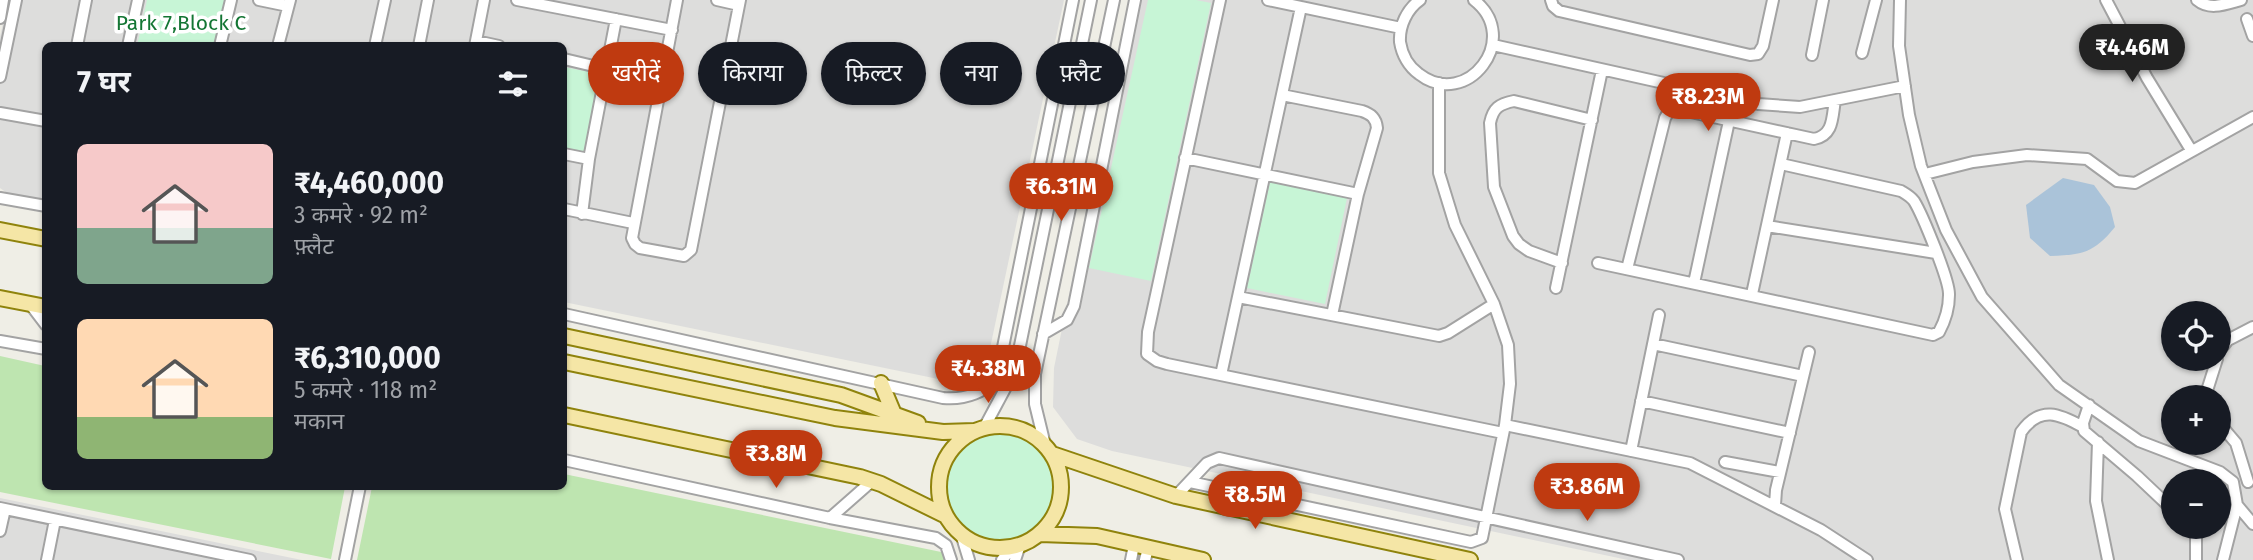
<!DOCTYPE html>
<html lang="hi">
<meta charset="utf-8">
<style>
body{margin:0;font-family:"Fira Sans","Noto Sans Devanagari",sans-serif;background:#20242c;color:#f1f3f6;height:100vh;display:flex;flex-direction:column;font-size:26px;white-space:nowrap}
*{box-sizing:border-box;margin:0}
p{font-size:23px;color:#9ea1a6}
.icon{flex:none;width:38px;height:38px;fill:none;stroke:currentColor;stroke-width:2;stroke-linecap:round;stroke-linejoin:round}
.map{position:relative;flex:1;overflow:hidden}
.side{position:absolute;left:42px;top:42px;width:525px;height:448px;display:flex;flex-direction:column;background:#171b24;border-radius:10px;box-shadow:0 2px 5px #0004}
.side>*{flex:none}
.banner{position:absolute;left:588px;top:42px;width:665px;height:63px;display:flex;gap:14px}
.controls{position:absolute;left:2161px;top:301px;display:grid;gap:14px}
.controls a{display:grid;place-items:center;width:70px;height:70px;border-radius:50%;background:#171b24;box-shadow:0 2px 5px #0004;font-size:35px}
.price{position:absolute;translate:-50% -60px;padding:0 16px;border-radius:24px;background:#bf3a10;color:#fff;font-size:23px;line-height:46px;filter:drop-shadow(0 2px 4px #0008)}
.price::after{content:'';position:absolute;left:50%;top:42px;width:21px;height:16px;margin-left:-10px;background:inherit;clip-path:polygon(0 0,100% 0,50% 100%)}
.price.active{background:#222;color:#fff}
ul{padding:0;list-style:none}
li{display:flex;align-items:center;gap:21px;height:175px;padding:0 35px}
li span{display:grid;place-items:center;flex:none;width:196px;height:140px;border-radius:10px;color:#555}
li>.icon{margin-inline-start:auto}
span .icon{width:84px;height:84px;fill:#fffc;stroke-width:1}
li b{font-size:30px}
h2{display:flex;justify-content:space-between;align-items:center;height:84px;padding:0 35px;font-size:30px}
.chip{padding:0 24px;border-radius:32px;background:#171b24;box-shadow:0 2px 5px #0004;font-size:24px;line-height:63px}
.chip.active{background:#bf3a10;color:#fff}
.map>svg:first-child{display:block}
.residential{fill:#dddddc;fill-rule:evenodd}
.grass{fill:#bee5b0}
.park{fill:#c7f5d6}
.water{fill:#aac3d9}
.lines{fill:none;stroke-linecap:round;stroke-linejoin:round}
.minor-casing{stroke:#a3a3a3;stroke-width:14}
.major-casing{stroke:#8f830c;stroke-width:18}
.minor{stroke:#fff;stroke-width:10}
.major{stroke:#f5e6a6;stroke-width:14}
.labels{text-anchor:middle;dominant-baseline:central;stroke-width:7;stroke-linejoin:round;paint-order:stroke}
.park-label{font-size:21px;fill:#147634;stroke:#fff}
</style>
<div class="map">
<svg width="2253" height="560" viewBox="0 0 2253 560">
<rect width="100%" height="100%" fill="#efeee6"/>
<path class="residential" d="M8 0H1064L989 353 948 381 564 302V46H46L45 199 7 193 0 188V37Z
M1129 0H2253V560H1628L1112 451 1077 439 1053 407 1054 368ZM2174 313H2219V359H2174ZM2174 397H2219V443H2174ZM2174 481H2219V527H2174Z
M0 498 302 560H0Z"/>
<path class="grass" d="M0 356 45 366 46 486 345 487 331 559 0 492Z
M564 474 946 553 945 560H357L372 487 564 486Z"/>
<path class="park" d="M147 0H225L215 45 137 46Z
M1148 0H1196L1211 3 1151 281 1089 268Z
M564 67 600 74 584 153 564 148Z
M1270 182 1347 198 1325 304 1247 288Z
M946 488a54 54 0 1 1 108 0a54 54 0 1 1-108 0Z"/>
<path class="water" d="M2063 178 2094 185 2110 207 2115 227C2094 253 2082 255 2050 256L2030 238 2026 205Z"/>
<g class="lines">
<defs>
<path id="minor" d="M259 0 288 6
M517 0 672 30
M677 0 632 238 635 244 640 248 684 256 691 250 740 0
M717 0 739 5
M1220 0 1148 332 1147 354 1157 361 1167 364 1503 433
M1268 0 1401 28
M1420 0C1407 9 1399 26 1400 42 1402 55 1409 67 1419 74 1467 111 1523 38 1474 0
M1551 0 1553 6 1559 11 1750 55 1758 54 1763 46 1773 0
M1900 0 1899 46 1909 115 1921 166 1946 230 1982 297 2059 385 2139 441 2220 472 2233 482 2237 505 2223 560
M2106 0 2147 78 2191 150
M2197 0C2210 11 2226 4 2241 0
M0 18 3 0
M2247 19 2253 36
M476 41 499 46
M1493 45 1758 104 1800 107 1905 86
M77 46 86 0
M128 46 138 0
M220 46 231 0
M278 46 290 0
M375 46 385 0
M419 46 428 0
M475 46 484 0
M1862 53 1876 0
M1812 55 1823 0
M564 59 606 69
M0 77 16 0
M1282 95 1362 111C1371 114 1376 118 1377 128L1358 194 1332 315
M0 113 46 121
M564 154 589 159
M1185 158 1358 194
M1925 174 1973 162 2027 155 2087 159 2117 181 2135 183 2253 117
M0 198 46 206
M564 209 633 223
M582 214 589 159 616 19
M1767 226 1936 253
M1562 263 1529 251 1519 244 1513 236 1494 187 1490 123C1493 108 1499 104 1514 101L1592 120
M1598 263 1933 335 1939 332C1945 321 1949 307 1949 295 1950 281 1922 214 1914 201 1910 196 1906 194 1901 191L1781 164
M1627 269 1665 118 1669 111 1677 109 1814 139C1834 135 1832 117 1835 100
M1694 283 1729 121
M1556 288 1602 70
M1752 294 1787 133
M1238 297 1439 336 1448 333 1494 304
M30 304 46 325
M564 314 943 398C963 400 990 393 998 372L1073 0
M1043 334 1067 320 1074 306 1135 0
M0 341 46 349
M1653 344 1803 376
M2219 351 2228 340 2253 327
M1221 375 1301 7
M2205 397 2217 359
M1641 401 1790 433
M2089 405 2083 423 2084 431 2137 476 2174 511
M2219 423 2236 443 2248 482
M1505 425 1690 463 1821 530 1867 560
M984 428 1015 370 1091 0
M2098 442 2096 501 2108 560
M1045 445 1035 404V374L1114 0
M1631 451 1659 315
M564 460 830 518 936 538 946 545 951 560
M1725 462 1780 472
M1190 482 1471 542 1482 538 1505 425 1510 384 1508 345 1494 304 1455 225 1439 173V83
M1176 496 1207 463 1219 458 1678 560
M1775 505 1776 490 1809 352
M2237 505 2253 524
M0 508 250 560
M830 518 872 481
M2192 527 2196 536V560
M0 531 5 509
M962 537 969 560
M47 560 55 520
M345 560 360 486
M1002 560 1012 548
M1015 560 1020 545
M1131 560 1134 545
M1145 560 1148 548
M2017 560 2005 509 2021 432C2040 405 2060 414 2083 427"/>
<path id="major" d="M0 230 46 239
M0 298 46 307
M564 336 841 395 918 423
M564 362 835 418 943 432 974 431
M881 383 894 414
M564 415 860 477 881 484 944 515
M939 487a61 61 0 1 1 122 0a61 61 0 1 1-122 0Z
M1052 454 1176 496 1470 560
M1040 534 1097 536 1203 560"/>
</defs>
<use href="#minor" class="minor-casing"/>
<use href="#major" class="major-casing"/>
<use href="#minor" class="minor"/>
<use href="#major" class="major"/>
</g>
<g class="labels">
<g class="park-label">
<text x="181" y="23">Park 7,Block C</text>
</g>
</g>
</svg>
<div class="controls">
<a><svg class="icon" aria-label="locate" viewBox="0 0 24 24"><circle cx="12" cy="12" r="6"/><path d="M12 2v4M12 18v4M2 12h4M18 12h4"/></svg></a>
<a>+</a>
<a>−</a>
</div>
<b class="price active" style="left:2132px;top:84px">₹4.46M</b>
<b class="price" style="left:1708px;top:133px">₹8.23M</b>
<b class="price" style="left:1061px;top:223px">₹6.31M</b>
<b class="price" style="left:988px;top:405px">₹4.38M</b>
<b class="price" style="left:776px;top:490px">₹3.8M</b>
<b class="price" style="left:1587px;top:523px">₹3.86M</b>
<b class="price" style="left:1255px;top:531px">₹8.5M</b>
<div class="banner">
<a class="chip active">खरीदें</a>
<a class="chip">किराया</a>
<a class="chip">फ़िल्टर</a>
<a class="chip">नया</a>
<a class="chip">फ़्लैट</a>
</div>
<section class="side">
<h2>7 घर<svg class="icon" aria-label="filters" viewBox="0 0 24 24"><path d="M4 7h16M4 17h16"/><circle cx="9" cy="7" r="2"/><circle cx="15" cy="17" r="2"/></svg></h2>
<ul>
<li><span style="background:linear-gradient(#f6c9c9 60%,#7fa58c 0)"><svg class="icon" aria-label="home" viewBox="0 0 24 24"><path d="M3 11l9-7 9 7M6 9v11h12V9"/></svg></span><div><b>₹4,460,000</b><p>3 कमरे · 92 m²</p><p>फ़्लैट</p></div></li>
<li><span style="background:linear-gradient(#ffd9b3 70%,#8fb573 0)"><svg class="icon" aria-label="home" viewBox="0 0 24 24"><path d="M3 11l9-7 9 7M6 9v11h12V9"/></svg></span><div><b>₹6,310,000</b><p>5 कमरे · 118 m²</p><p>मकान</p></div></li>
</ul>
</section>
</div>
